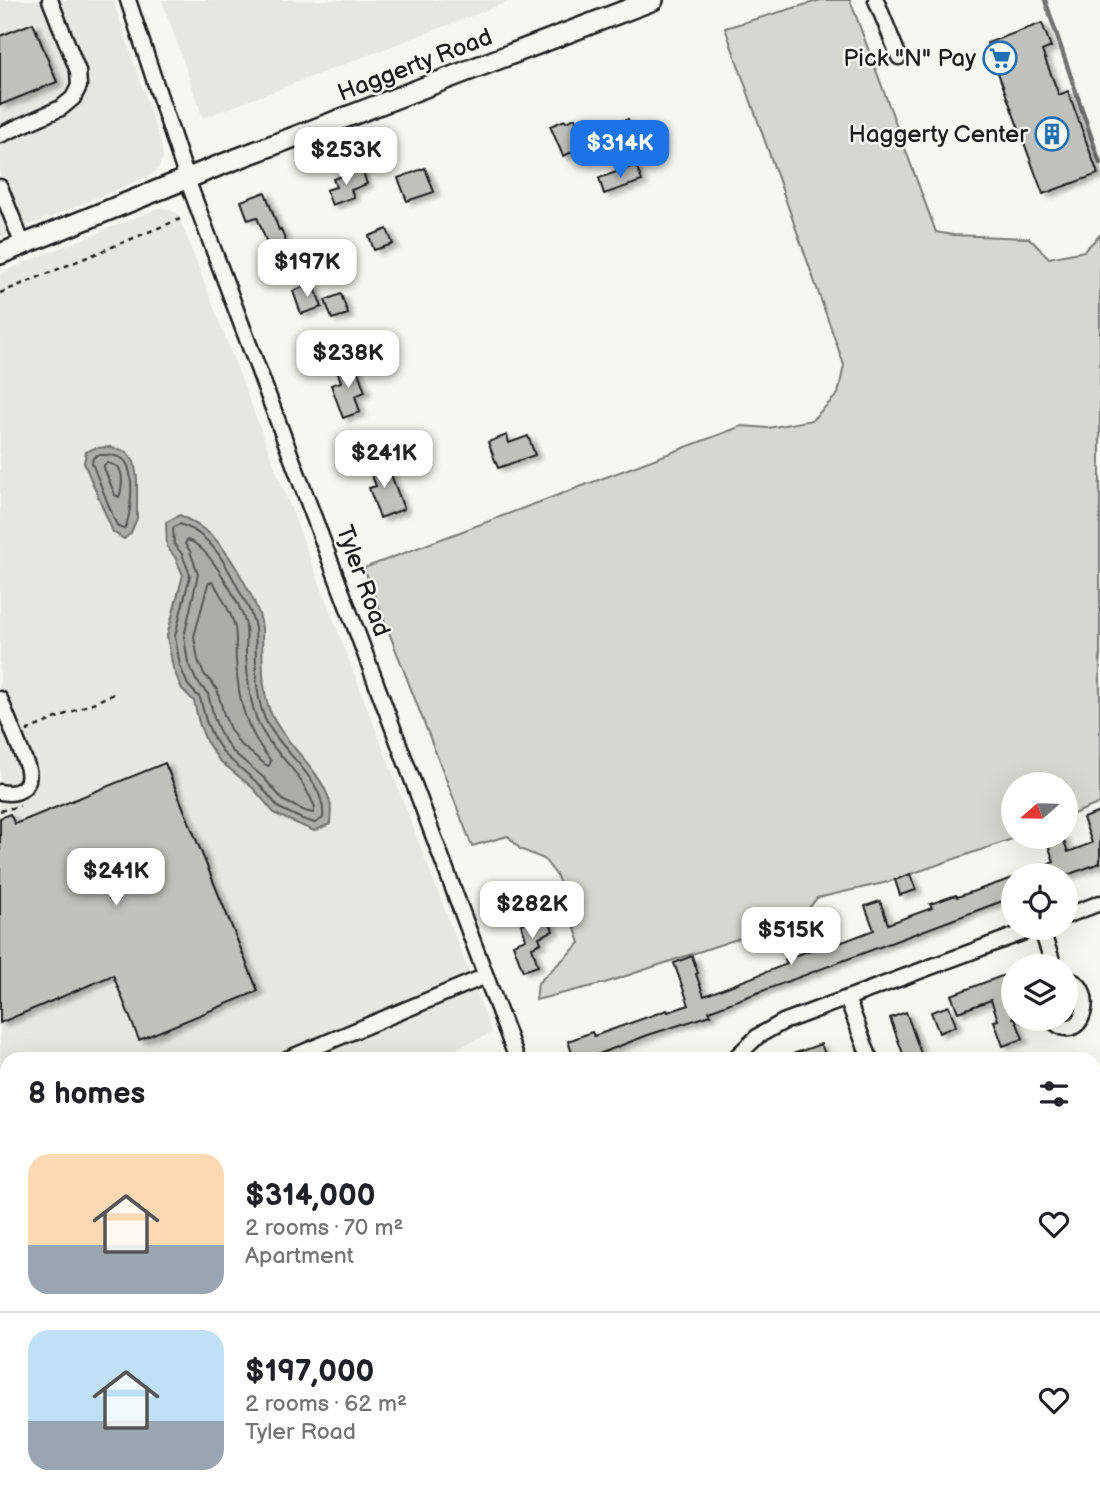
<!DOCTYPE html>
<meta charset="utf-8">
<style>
body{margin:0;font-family:"Balsamiq Sans",sans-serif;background:#f6f6f6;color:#202124;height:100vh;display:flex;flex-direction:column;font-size:26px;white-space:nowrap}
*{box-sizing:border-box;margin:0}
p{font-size:23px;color:#757577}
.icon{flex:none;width:38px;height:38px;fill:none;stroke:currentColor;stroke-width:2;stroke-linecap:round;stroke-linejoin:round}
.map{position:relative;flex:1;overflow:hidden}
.panel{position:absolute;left:0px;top:1052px;width:1101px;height:450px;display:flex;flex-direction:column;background:#fff;border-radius:21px 21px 0 0;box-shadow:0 7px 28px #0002}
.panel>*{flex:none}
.needle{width:46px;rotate:250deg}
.controls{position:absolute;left:1001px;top:772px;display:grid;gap:14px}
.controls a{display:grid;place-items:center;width:77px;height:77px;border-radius:50%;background:#fff;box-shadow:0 7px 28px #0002;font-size:35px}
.price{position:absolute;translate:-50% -60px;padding:0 16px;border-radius:14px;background:#fff;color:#222;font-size:23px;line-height:46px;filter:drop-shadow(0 2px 4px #0008)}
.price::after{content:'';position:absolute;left:50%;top:42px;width:21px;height:16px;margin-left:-10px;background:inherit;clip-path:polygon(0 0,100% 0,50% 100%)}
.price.on{background:#1a73e8;color:#fff}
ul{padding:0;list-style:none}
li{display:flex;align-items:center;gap:21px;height:175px;padding:0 28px}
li+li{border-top:2px solid #e0e0e0}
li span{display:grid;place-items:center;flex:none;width:196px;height:140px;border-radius:21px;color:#555}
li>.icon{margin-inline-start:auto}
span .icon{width:84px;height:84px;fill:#fffc;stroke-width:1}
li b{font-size:30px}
h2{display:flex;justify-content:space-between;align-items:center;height:84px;padding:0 28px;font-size:30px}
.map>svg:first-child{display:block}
.built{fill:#e6e6e2}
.green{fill:#d6d6d2;stroke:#797977;stroke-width:2}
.water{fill:#acaca9;stroke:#727271;stroke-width:2}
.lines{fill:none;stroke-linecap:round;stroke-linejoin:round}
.shore{stroke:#565654;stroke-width:2}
.stream{stroke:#727271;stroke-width:4.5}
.building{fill:#c0c0bd;stroke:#1c1c1c;stroke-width:2;filter:url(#shadow)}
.minor-casing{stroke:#1c1c1c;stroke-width:19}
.major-casing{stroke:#1c1c1c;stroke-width:24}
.path{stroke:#1c1c1c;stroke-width:2.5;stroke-dasharray:5 5;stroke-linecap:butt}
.minor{stroke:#f6f6f2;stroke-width:14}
.major{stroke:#f6f6f2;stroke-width:19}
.labels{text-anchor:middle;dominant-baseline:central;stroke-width:5;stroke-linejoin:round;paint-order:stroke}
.poi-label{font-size:24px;fill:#1c1c1c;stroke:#f6f6f2;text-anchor:end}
.street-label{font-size:24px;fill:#1c1c1c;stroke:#f6f6f2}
</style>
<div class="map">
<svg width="1100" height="1501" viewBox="0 0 1100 1501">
<defs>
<filter id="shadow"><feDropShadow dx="5.5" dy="3.5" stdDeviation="2" flood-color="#0004"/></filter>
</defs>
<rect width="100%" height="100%" fill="#f6f6f2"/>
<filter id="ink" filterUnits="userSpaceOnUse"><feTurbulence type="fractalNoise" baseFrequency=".0143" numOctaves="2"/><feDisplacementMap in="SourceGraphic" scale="14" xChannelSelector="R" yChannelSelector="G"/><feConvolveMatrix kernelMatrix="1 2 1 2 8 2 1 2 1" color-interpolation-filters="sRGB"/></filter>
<g filter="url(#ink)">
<path class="built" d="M0 0H113L162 147 163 157 159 167 154 173 146 177 0 238Z
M162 0H513L203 118Z
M158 208 168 209 178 214 492 1033 431 1059H7V1494H641L644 1501H0V273Z"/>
<path class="green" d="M821 0H850L936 232 953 235 1029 238 1049 258 1084 251 1100 235V803L1066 817V784H1013V836L1018 837 888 882 817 898 792 929 755 933 605 983 536 1000 538 983 580 943 557 876 544 859 520 849 508 836 472 846 364 568 742 426 768 428 812 420 838 394 844 365 725 28Z"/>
<path class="water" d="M110 447 127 452 134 462 137 478V518L131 533 124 539 113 532 84 463 86 452 95 448Z
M180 515C191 521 202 527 211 535 229 551 260 605 262 628 263 656 260 693 273 718 289 748 320 769 330 802 332 809 330 817 330 824L314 831 275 814 254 789 219 760 206 741 199 723 194 701 182 689 173 668 167 636 183 575 175 557 167 547 166 522Z"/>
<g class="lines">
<path class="shore" d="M97 455C105 455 117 454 124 460 135 470 132 518 124 529L118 527 114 519 92 463 93 458Z
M107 463C110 464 116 465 118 467 124 474 122 490 119 497L115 495 104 468V465Z
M179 524C211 533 227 566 241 594 247 604 253 616 255 628 257 658 253 690 265 719 280 752 327 780 323 818L315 823 302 819 279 808 259 784 225 755 213 737 206 721 200 698 188 685 180 666 175 636 190 575 182 554 174 544 173 528Z
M187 540C208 544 242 605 246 626 247 635 246 645 246 653 247 675 249 702 258 722 266 743 284 757 296 774 304 785 310 796 315 807L313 813 305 811 284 801 264 778 231 750 220 733 214 718 208 694 196 680 188 663 184 637 198 574 190 551 185 544Z
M211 582 214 583C221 597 232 612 235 628 237 638 235 650 236 660 238 702 245 728 271 761L269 766 266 765 239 743 230 729 224 715 217 689 204 674 198 660 194 637 208 584Z"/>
<path class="stream" d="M1045 0 1100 163"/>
</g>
<path class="building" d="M33 23 57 82 0 105V36Z
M1042 23 1051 47 1042 51 1059 95 1068 91 1098 174 1043 194 987 43Z
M575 118 587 146 563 156 550 126 565 120 566 122Z
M628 119 637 143 623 149 613 125Z
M636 165 642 181 604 194 599 178Z
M425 168 434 192 407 201 398 178Z
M362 169 367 184 351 190 354 197 332 205 326 190 336 187 333 179Z
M265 192 279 230 281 229 288 248 271 254 257 217 248 220 241 201Z
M387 229 393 244 374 250 369 236Z
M313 283 322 307 301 314 293 291Z
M341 294 348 314 332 319 325 300Z
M355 363 365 392 355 396 360 412 343 418 331 385 341 382 337 370Z
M507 435 509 443 528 436 535 455 498 468 488 442Z
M385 459 404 509 380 518 369 488 376 486 368 466Z
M165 763 258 991 139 1040 113 975 0 1023V818L10 814 15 824Z
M1100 812V863L1067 875H1022L1054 862 1045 836H1062L1068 852 1092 843 1083 818Z
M910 874 916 890 900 895 895 880Z
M1013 878V897L709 1011 711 1015 648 1035 586 1059H574L568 1041 592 1032 594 1036 667 1010 668 1012 689 1005 674 963 692 956 698 973 696 974 704 996 787 964 785 959 817 948 808 921 821 916 832 946 874 930 865 906 880 901 888 924 932 908 930 904 956 895 957 897Z
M547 914 553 931 539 937 541 943 532 947 538 966 523 971 513 944 526 939 521 924Z
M1007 974 1013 991V1018H1015L1023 1039 1003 1046 994 1021 998 1020 991 1000 958 1012 951 995Z
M949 1006 956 1026 939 1033 931 1012Z
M906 1012 923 1059H905L890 1018Z
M821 1044 827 1059H785L784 1057Z"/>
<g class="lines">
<defs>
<path id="minor" d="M128 0 187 179 517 1059
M876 0 899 57
M0 135 61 108 73 98 79 86 78 71 50 0
M0 187 23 245
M0 699 27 766C33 786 20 796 0 792
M1066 916 1100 903
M1041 928 1054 966
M847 998 870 1059
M1050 1018C1083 1054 1100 982 1066 980
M287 1059 486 976
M734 1059 758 1036 783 1022 1035 928
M0 1178 7 1175
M1094 1224 1100 1221
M0 1307 7 1304
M1094 1429 1100 1426
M0 1435 7 1432
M680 1494 683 1501
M299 1501 303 1494
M521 1501 528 1494
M851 1501 856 1494"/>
<path id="major" d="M0 254 218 166 653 0"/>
</defs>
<use href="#minor" class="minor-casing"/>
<use href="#major" class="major-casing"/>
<path class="path" d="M0 293 180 219
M28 732V730L114 694
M0 811 20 806
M479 1501 487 1494"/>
<use href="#minor" class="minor"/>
<use href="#major" class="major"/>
</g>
</g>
<defs>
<symbol id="supermarket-ring" viewBox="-11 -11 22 22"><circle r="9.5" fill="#f6f6f2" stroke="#1f6fb2" stroke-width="1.5"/><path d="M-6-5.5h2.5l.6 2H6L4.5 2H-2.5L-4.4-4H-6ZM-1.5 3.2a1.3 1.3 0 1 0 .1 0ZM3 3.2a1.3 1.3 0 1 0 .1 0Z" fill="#1f6fb2"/></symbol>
<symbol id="building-ring" viewBox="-11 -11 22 22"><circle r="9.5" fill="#f6f6f2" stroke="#1f6fb2" stroke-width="1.5"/><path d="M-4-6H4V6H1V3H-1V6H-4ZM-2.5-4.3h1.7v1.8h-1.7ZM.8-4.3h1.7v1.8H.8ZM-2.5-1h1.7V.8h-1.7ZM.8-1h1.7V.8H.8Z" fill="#1f6fb2"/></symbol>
</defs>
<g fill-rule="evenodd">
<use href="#supermarket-ring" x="981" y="39" width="38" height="38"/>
<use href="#building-ring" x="1033" y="115" width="38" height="38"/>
</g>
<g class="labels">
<g class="poi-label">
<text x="976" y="58">Pick "N" Pay</text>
<text x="1028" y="134">Haggerty Center</text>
</g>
<g class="street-label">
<text transform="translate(415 65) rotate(-21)">Haggerty Road</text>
<text transform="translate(363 581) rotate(70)">Tyler Road</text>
</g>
</g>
</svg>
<div class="controls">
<a><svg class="needle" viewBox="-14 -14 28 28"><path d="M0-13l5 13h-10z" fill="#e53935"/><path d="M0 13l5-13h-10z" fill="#757577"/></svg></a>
<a><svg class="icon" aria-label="locate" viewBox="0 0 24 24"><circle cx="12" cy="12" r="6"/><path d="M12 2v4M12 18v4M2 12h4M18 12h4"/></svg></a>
<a><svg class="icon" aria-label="layers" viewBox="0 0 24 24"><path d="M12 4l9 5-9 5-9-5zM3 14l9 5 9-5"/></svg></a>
</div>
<b class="price on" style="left:620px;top:180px">$314K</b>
<b class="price" style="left:346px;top:187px">$253K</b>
<b class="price" style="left:307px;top:299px">$197K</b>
<b class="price" style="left:348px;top:390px">$238K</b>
<b class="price" style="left:384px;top:490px">$241K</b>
<b class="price" style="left:116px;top:908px">$241K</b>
<b class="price" style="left:532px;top:941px">$282K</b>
<b class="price" style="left:791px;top:967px">$515K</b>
<section class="panel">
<h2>8 homes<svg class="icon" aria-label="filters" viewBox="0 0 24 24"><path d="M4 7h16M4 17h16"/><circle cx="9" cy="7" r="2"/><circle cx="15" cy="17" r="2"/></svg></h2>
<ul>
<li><span style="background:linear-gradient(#ffd9b3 65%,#9aa5b1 0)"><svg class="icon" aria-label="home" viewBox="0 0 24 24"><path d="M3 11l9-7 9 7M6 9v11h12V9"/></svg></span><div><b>$314,000</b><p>2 rooms · 70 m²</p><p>Apartment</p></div><svg class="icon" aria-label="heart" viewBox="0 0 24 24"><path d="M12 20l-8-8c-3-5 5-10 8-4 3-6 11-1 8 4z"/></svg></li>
<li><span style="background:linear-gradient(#bfe0f5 65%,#9aa5b1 0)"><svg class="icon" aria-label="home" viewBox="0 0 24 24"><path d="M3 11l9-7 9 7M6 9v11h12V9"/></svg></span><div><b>$197,000</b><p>2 rooms · 62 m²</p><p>Tyler Road</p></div><svg class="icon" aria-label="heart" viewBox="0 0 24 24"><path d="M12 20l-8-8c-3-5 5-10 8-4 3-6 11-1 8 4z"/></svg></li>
</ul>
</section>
</div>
